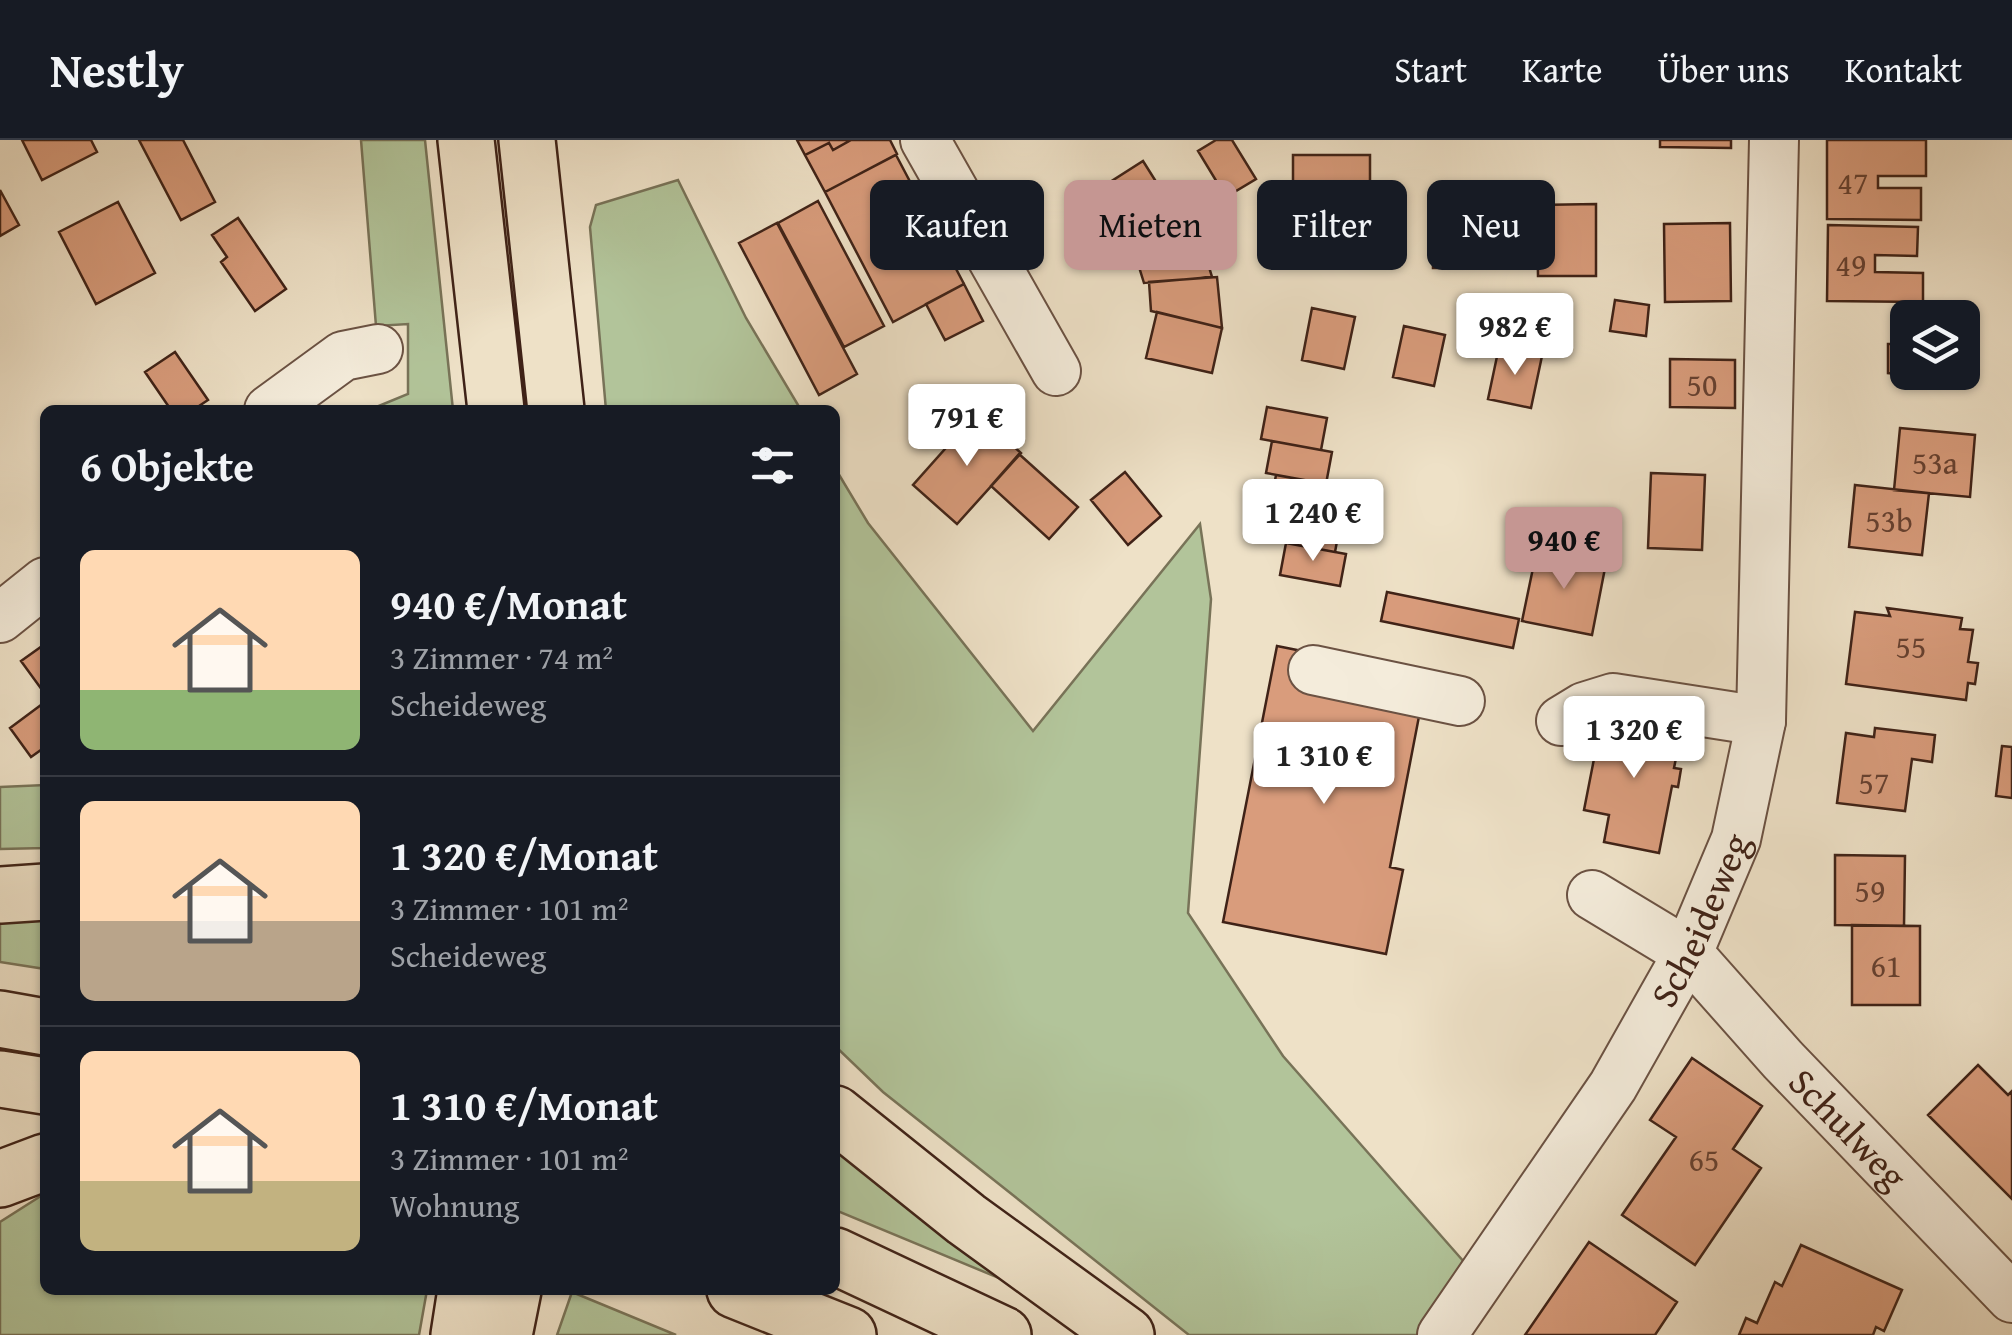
<!DOCTYPE html>
<html lang="de">
<meta charset="utf-8">
<style>
body{margin:0;font-family:"Gentium Book Plus",serif;background:#242831;color:#f1f3f6;height:100vh;display:flex;flex-direction:column;font-size:38px;white-space:nowrap}
*{box-sizing:border-box;margin:0}
p{font-size:32px;color:#9ea1a6}
.icon{flex:none;width:55px;height:55px;fill:none;stroke:currentColor;stroke-width:2;stroke-linecap:round;stroke-linejoin:round}
.map{position:relative;flex:1;overflow:hidden}
.side{position:absolute;left:40px;top:265px;width:800px;height:890px;display:flex;flex-direction:column;background:#171b24;border-radius:15px;box-shadow:0 2px 8px #0004}
.side>*{flex:none}
.top-card{position:absolute;left:870px;top:40px;width:950px;height:90px;display:flex;gap:20px}
.fabs{position:absolute;left:1890px;top:160px;display:grid;gap:20px}
.fabs a{display:grid;place-items:center;width:90px;height:90px;border-radius:15px;background:#171b24;box-shadow:0 2px 8px #0004;font-size:50px}
.price{position:absolute;translate:-50% -85px;padding:0 22px;border-radius:10px;background:#fff;color:#222;font-size:32px;line-height:65px;filter:drop-shadow(0 2px 5px #0008)}
.price::after{content:'';position:absolute;left:50%;top:60px;width:30px;height:22px;margin-left:-15px;background:inherit;clip-path:polygon(0 0,100% 0,50% 100%)}
.price.active{background:#c59692;color:#111}
ul{padding:0;list-style:none}
li{display:flex;align-items:center;gap:30px;height:250px;padding:0 40px}
li+li{border-top:2px solid #363941}
li span{display:grid;place-items:center;flex:none;width:280px;height:200px;border-radius:15px;color:#555}
li>.icon{margin-inline-start:auto}
span .icon{width:120px;height:120px;fill:#fffc;stroke-width:1}
li b{font-size:42px}
h2{display:flex;justify-content:space-between;align-items:center;height:120px;padding:0 40px;font-size:42px}
.chip{padding:0 35px;border-radius:15px;background:#171b24;box-shadow:0 2px 8px #0004;font-size:35px;line-height:90px}
.chip.active{background:#c59692;color:#111}
header{display:flex;align-items:center;gap:60px;box-sizing:border-box;height:140px;padding:0 50px;background:#171b24;border-bottom:2px solid #363941}
header strong{font-size:48px}
nav{display:flex;gap:55px;margin-inline-start:auto;font-size:35px}
.map>svg:first-child{display:block}
.green{fill:#b2c49a;stroke:#787358;stroke-width:2.5}
.building{fill:#d99c7c;stroke:#3f2217;stroke-width:2.5}
.lines{fill:none;stroke-linecap:round;stroke-linejoin:round}
.minor-casing{stroke:#6b5243;stroke-width:52}
.highway-casing{stroke:#3f2217;stroke-width:60}
.minor{stroke:#f4ecdb;stroke-width:48}
.highway{stroke:#eee1c7;stroke-width:55}
.labels{text-anchor:middle;dominant-baseline:central;stroke-width:9;stroke-linejoin:round;paint-order:stroke}
.number-label{font-size:32px;fill:#664030}
.street-label{font-size:38px;fill:#3f2217;stroke:#f4ecdb}
</style>
<header>
<strong>Nestly</strong>
<nav><a>Start</a><a>Karte</a><a>Über uns</a><a>Kontakt</a></nav>
</header>
<div class="map">
<svg width="2012" height="1195" viewBox="0 0 2012 1195">
<rect width="100%" height="100%" fill="#eee1c7"/>
<filter id="stains"><feTurbulence type="fractalNoise" baseFrequency=".002" numOctaves="4"/><feColorMatrix values="0 0 0 0 .2 0 0 0 0 .09 0 0 0 0 .02 0 0 0 .5 -.17"/></filter>
<radialGradient id="worn" r=".72"><stop offset=".6" stop-color="#630" stop-opacity="0"/><stop offset="1" stop-color="#630" stop-opacity=".3"/></radialGradient>
<path class="green" d="M361 0H425L453 270H369L408 254V184L376 186Z
M678 40 746 178 801 270H606L590 87 596 65Z
M835 328 868 383 1033 591 1200 384 1211 459 1188 773 1283 916 1465 1123 1418 1195H1189L883 952 835 906Z
M45 645V708L0 709V647Z
M45 766V829L0 822V768Z
M835 993 1023 1148 835 1070Z
M44 1054 45 1150H427L419 1195H0V1082Z
M572 1152 676 1195H557Z"/>
<path class="building" d="M22 0H91L97 12 42 40Z
M139 0H183L215 62 181 80Z
M797 0H851L833 10 829 3 805 15Z
M851 0H890L897 14 825 52 805 15 829 3 833 10Z
M1216 0H1232L1256 39 1226 57 1198 11Z
M1660 0H1731V8L1660 7Z
M1827 0H1926V36H1878V48H1921V80L1827 79Z
M896 15 964 144 893 182 825 52Z
M1293 15H1370V66H1293Z
M1143 21 1167 59 1105 97 1082 60Z
M0 50 19 85 0 96Z
M1171 56 1195 96 1128 116 1113 92Z
M1433 60H1480L1481 128H1433Z
M818 61 884 186 844 207 778 83Z
M118 62 155 133 96 164 59 92Z
M1596 64V136H1538L1537 65Z
M238 78 286 149 255 171 221 122 227 117 212 95Z
M777 83 857 234 819 255 739 103Z
M1730 83 1731 161 1665 162 1664 84Z
M1828 85 1918 87 1917 116 1875 115V132L1923 133V162L1827 161Z
M1199 94 1212 137 1144 143 1135 114Z
M1217 137 1222 188 1151 171 1149 142Z
M964 144 983 181 945 200 926 164Z
M1615 160 1649 165 1646 196 1610 191Z
M1312 168 1355 177 1344 229 1302 220Z
M1157 172 1222 188 1212 233 1146 218Z
M1404 186 1445 195 1434 246 1393 237Z
M1888 204H1908V232H1957V240L1888 233Z
M1499 207 1542 216 1531 268 1488 259Z
M175 212 208 260 193 270H171L145 232Z
M1670 219 1735 220V268L1670 267Z
M1267 267 1327 278 1321 310 1261 299Z
M977 273 1021 313 957 384 913 345Z
M1900 288 1975 295 1970 357 1894 350Z
M1272 301 1332 312 1326 344 1266 333Z
M1019 314 1078 367 1049 399 991 346Z
M1125 332 1161 376 1128 405 1091 360Z
M1651 333 1705 335 1702 410 1648 408Z
M1276 335 1336 346 1331 378 1270 367Z
M1855 345 1929 353 1922 415 1849 407Z
M1281 369 1341 380 1335 412 1275 401Z
M1286 403 1346 414 1340 446 1280 435Z
M1537 409 1606 423 1592 495 1522 481Z
M1387 452 1519 479 1513 508 1381 481Z
M1887 468 1962 478 1960 489 1973 490 1968 522 1978 523 1975 544 1968 543 1966 560 1846 544 1855 472 1890 476Z
M45 504V554L21 521Z
M1277 506 1317 514 1421 566 1390 727 1403 730 1386 814 1223 782Z
M45 562V607L31 617 10 588Z
M1602 578 1682 589 1674 628 1681 629 1678 647 1672 646 1659 713 1604 702 1609 675 1584 670Z
M1875 588 1935 595 1932 622 1912 619 1905 671 1837 663 1846 593 1874 597Z
M2002 606 2012 607V658L1996 656Z
M1835 715 1905 716 1904 786 1835 785Z
M1852 785 1920 786V865H1852Z
M1692 918 1762 966 1733 1009 1761 1028 1695 1125 1622 1075 1676 997 1650 980Z
M1978 925 2008 955 2012 951V1059L1928 975Z
M1589 1102 1677 1162 1655 1195H1525Z
M1801 1105 1902 1150 1884 1191 1876 1187 1873 1195H1739L1746 1178 1757 1183 1775 1142 1782 1146Z"/>
<g class="lines">
<defs>
<g id="minor">
<path d="M925 0 1056 231"/>
<path d="M269 270 343 216 378 209"/>
<path d="M0 478 45 442"/>
<path d="M1313 530 1460 561"/>
<path d="M1561 581 1584 567 1613 558 1761 581"/>
<path id="s1" d="M1592 755 1688 813 1783 920 2012 1158"/>
<path id="s2" d="M1442 1195 1613 946 1688 813 1736 699 1761 581 1774 0"/>
</g>
<path id="highway" d="M466 0 496 270
M527 0 556 270
M0 755 45 752
M0 879 45 887
M0 939 45 946
M835 974 966 1079 1126 1195
M0 1039 45 1022
M835 1116 1003 1195
M735 1150 848 1195
M459 1195 466 1150
M504 1195 513 1150"/>
</defs>
<use href="#minor" class="minor-casing"/>
<use href="#highway" class="highway-casing"/>
<use href="#minor" class="minor"/>
<use href="#highway" class="highway"/>
</g>
<g class="labels">
<g class="number-label">
<text x="1853" y="42">47</text>
<text x="1851" y="124">49</text>
<text x="1702" y="244">50</text>
<text x="1935" y="322">53a</text>
<text x="1889" y="380">53b</text>
<text x="1911" y="506">55</text>
<text x="1874" y="642">57</text>
<text x="1870" y="750">59</text>
<text x="1886" y="825">61</text>
<text x="1704" y="1019">65</text>
</g>
<g class="street-label">
<text stroke="none"><textPath href="#s2" startOffset="490">Scheideweg</textPath></text>
<text stroke="none"><textPath href="#s1" startOffset="350">Schulweg</textPath></text>
</g>
</g>
<rect width="100%" height="100%" filter="url(#stains)"/>
<rect width="100%" height="100%" fill="url(#worn)"/>
</svg>
<div class="fabs">
<a><svg class="icon" aria-label="layers" viewBox="0 0 24 24"><path d="M12 4l9 5-9 5-9-5zM3 14l9 5 9-5"/></svg></a>
</div>
<b class="price" style="left:1515px;top:238px">982 €</b>
<b class="price" style="left:967px;top:329px">791 €</b>
<b class="price" style="left:1313px;top:424px">1 240 €</b>
<b class="price active" style="left:1564px;top:452px">940 €</b>
<b class="price" style="left:1634px;top:641px">1 320 €</b>
<b class="price" style="left:1324px;top:667px">1 310 €</b>
<div class="top-card">
<a class="chip">Kaufen</a>
<a class="chip active">Mieten</a>
<a class="chip">Filter</a>
<a class="chip">Neu</a>
</div>
<section class="side">
<h2>6 Objekte<svg class="icon" aria-label="filters" viewBox="0 0 24 24"><path d="M4 7h16M4 17h16"/><circle cx="9" cy="7" r="2"/><circle cx="15" cy="17" r="2"/></svg></h2>
<ul>
<li><span style="background:linear-gradient(#ffd9b3 70%,#8fb573 0)"><svg class="icon" aria-label="home" viewBox="0 0 24 24"><path d="M3 11l9-7 9 7M6 9v11h12V9"/></svg></span><div><b>940 €/Monat</b><p>3 Zimmer · 74 m²</p><p>Scheideweg</p></div></li>
<li><span style="background:linear-gradient(#ffd9b3 60%,#b9a48a 0)"><svg class="icon" aria-label="home" viewBox="0 0 24 24"><path d="M3 11l9-7 9 7M6 9v11h12V9"/></svg></span><div><b>1 320 €/Monat</b><p>3 Zimmer · 101 m²</p><p>Scheideweg</p></div></li>
<li><span style="background:linear-gradient(#ffd9b3 65%,#c2b280 0)"><svg class="icon" aria-label="home" viewBox="0 0 24 24"><path d="M3 11l9-7 9 7M6 9v11h12V9"/></svg></span><div><b>1 310 €/Monat</b><p>3 Zimmer · 101 m²</p><p>Wohnung</p></div></li>
</ul>
</section>
</div>
